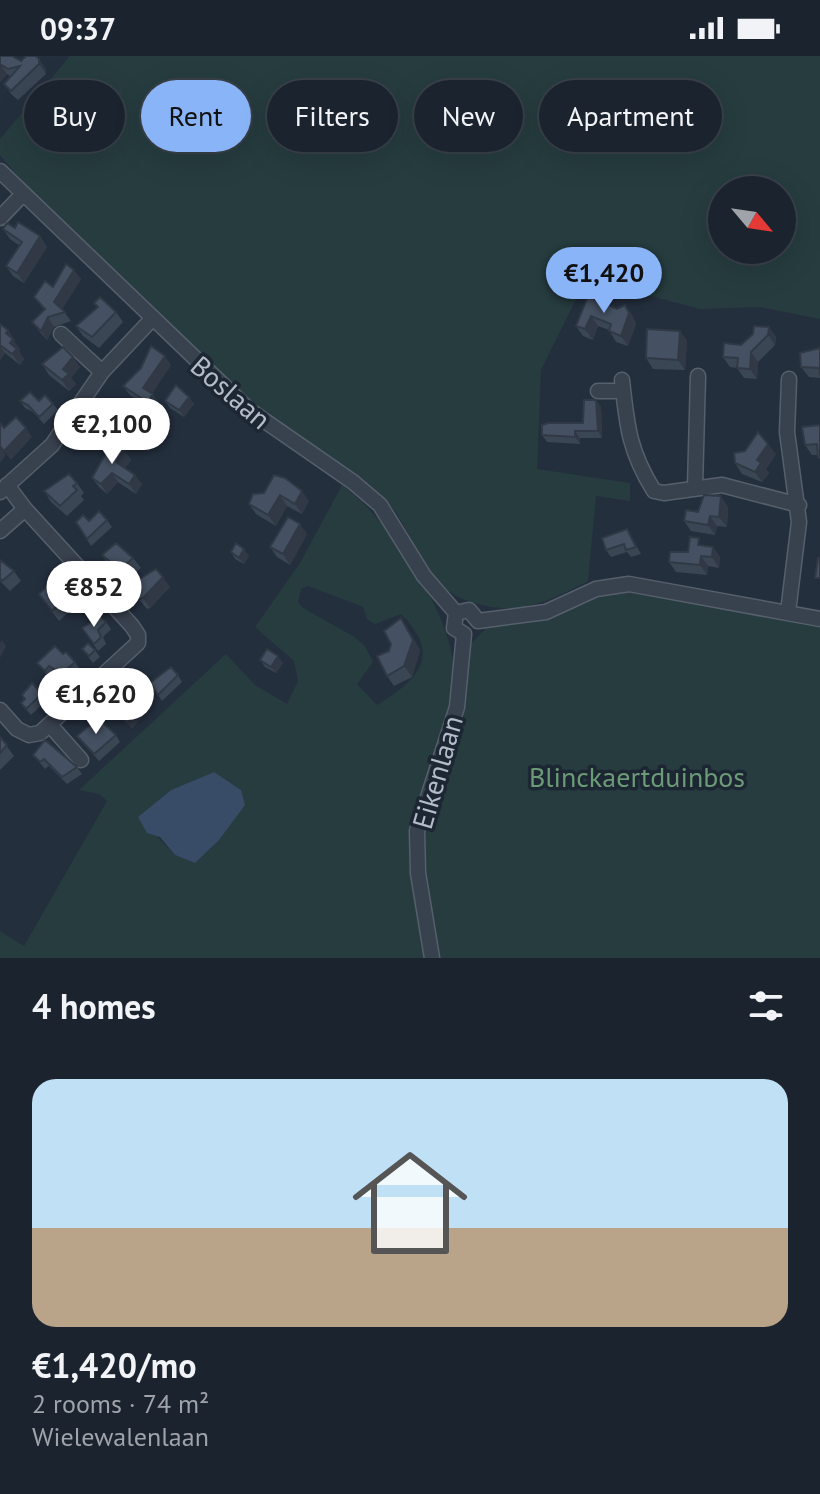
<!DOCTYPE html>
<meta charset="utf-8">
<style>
body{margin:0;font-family:"PT Sans",sans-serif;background:#242b36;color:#f1f3f6;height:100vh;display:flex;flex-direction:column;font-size:30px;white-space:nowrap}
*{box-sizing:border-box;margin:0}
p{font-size:26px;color:#a0a4aa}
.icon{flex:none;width:44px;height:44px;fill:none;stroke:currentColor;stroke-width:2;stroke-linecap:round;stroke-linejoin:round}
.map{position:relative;height:902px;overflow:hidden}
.details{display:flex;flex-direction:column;background:#1b232e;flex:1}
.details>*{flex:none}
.hud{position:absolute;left:24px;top:24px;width:772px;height:72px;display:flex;gap:16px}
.needle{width:52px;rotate:119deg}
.controls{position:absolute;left:708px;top:120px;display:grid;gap:16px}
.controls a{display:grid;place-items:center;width:88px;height:88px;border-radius:50%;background:#1b232e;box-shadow:0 8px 32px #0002,0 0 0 2px #39404a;font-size:40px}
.price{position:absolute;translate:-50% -68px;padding:0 18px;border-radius:28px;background:#fff;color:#222;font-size:26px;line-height:52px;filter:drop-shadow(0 2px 4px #0008)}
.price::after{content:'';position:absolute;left:50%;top:48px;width:24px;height:18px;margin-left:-12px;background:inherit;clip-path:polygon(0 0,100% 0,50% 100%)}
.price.current{background:#8ab4f8;color:#111}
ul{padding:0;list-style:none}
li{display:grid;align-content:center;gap:16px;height:424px;padding:0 32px}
li span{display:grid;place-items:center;height:248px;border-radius:24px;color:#555}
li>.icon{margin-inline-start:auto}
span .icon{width:144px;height:144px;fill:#fffc;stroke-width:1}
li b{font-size:34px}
h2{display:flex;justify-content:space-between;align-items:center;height:96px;padding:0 32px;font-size:34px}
.tag{padding:0 28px;border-radius:36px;background:#1b232e;box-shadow:0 8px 32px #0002,0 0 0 2px #39404a;font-size:28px;line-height:72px}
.tag.current{background:#8ab4f8;color:#111}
.status{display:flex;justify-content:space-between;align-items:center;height:56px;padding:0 40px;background:#1b232e;direction:ltr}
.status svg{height:22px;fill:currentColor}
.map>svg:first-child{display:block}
.green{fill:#263c3f;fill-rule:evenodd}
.water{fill:#394c67}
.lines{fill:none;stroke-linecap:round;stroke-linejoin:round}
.minor-casing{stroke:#565f6c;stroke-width:17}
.minor{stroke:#38414e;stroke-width:14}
.wall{fill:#3b4654}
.shaded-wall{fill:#303945}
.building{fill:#455162;stroke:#303945;stroke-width:2}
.labels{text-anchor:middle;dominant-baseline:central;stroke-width:7;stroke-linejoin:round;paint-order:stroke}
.street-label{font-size:28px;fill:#b4bcc9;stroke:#1d2633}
.park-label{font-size:28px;fill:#6b9a76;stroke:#1d2633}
</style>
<div class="status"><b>09:37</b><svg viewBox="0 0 49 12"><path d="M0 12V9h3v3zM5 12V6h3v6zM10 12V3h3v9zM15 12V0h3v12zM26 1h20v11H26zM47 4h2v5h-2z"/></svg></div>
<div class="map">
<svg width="820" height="902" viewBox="0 0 820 902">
<rect width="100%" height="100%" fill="#242f3e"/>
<path class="green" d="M70 0H820V263L760 251 700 253 586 223 541 314 537 413 630 427V445L596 440 588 525C542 549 513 562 463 543 420 526 413 469 382 440 347 406 301 387 264 356 217 319 175 274 132 232 87 189 38 147 0 99V83ZM722 134H782V194H722Z
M342 429C392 465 468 577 453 642 443 685 420 726 412 770 404 812 420 860 428 902H0V875L24 890 107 745 99 738 79 734 226 598 255 629 287 648 298 625 294 605 255 571 300 507ZM308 530 363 551 367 563 375 568 401 558C443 600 418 624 377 649L357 628 373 606 365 590 353 580 303 552 298 546 301 533ZM214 716 241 734 219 784 195 807 175 799 138 761 171 734Z
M626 534 820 568V902H438L423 815V776L469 590 486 572 546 562 596 539Z"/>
<path class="water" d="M214 716 241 734 245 749 219 784 195 807 175 799 160 781 147 777 138 761 171 734Z"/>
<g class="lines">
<defs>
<path id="minor" d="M0 115 249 354 353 426 380 449 424 520 456 557
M0 162 22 139
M61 278 102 316
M622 324C627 370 629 395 654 435L664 437 722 429 799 449
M598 335H623
M695 431 698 320
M0 436 52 389 102 316 152 263
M0 475 25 453 7 429
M788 556 799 466 787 376 789 323
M478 565 546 556 596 533 629 528 820 563
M464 578 454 572 456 557 469 554 478 565
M0 654 17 673 29 679 40 677 138 587V579L132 570 25 453
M50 669 81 704
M432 902 418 817 417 775 457 651 464 578"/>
</defs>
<use href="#minor" class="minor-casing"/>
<use href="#minor" class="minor"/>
</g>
<path class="wall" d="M0 0 21 5 26 0 46 13V18L18 44 11 38 4 28 11 21 7 18 0 26Z
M3 173 40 180 47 191 24 227 13 220 6 210 20 190 10 183Z
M81 223 62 253 71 265 54 271 47 284 39 275 32 266 44 254 34 241 53 231Z
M588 240 632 259 636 268 628 290 616 286 609 274 598 270 593 284 583 280 576 270Z
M94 247 116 256 123 266 99 292 83 280 76 270 97 252Z
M0 268 8 274 15 285 14 286 20 293 19 295 24 303 20 309 5 297 0 304Z
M769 271 776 281 775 289 758 306 757 323 744 322 737 312 730 311 723 301Z
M680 275 687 285 685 314 653 313 646 302Z
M820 292V322L809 321 801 311Z
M42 308 80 311 71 322 76 328 69 335 49 319Z
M171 309 152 337 159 347 152 359 154 363 142 383 136 379 133 383 110 368 104 359 131 357 138 345 130 339 123 330Z
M189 341 194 348 184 361 170 352 165 345Z
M20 345H39L53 348 58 354 44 368 33 356 25 352Z
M601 351 602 382H580V388L547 386 542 379 583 367Z
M820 369V403L818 399H812L805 389Z
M124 394 131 404 125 412 142 428 136 438 118 426 107 438 99 431 92 422Z
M776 398 766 413 769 417 762 426 742 418 735 407Z
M77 427 84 437 81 440 84 444 67 460 51 446 44 435Z
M264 437 309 445 302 458 287 450 276 470 256 458 249 448Z
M728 451 727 471 717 470 715 479 691 475 684 465 698 456Z
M107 464 112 471 91 490 76 466Z
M627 473 641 498 631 501 627 496 611 501 606 494Z
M307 478 290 509 277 501 270 491Z
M704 489 713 491 720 501 719 512 708 510 707 519 676 516 669 506 688 496Z
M231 496 249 500 244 508 235 503Z
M102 499 133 502 141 512 127 524 109 510Z
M0 504 14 515 21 525 10 535 0 525Z
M73 527 81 538 71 548 73 552 59 565 39 538Z
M128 530 170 531 150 552 147 553Z
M401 562 420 594 412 621 394 630 387 620 389 595Z
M106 566 111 573 103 581 106 588 98 595 82 572Z
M82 593 95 594 100 601 93 607Z
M63 598 75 606 82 616 69 628 57 620 52 625 37 607Z
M260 604 283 607 276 617 265 611Z
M178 619 182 626 162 645 150 627Z
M42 638 46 645 31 659 21 647 24 643Z
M116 679 120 686 99 705 77 680Z
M0 681 14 700 0 714Z
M33 699 77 711 82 718 67 728 49 710 45 713Z"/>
<path class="shaded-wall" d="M39 3 46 13V18L39 8Z
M0 8 7 18 0 26Z
M40 180 47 191 24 227 17 217Z
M74 214 81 223 61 255 54 246Z
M625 249 632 259 636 268 628 290 621 280Z
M591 260 598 270 593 284 585 273Z
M48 261 54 271 47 284 41 275Z
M769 271 776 281 775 289 768 279Z
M8 274 15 285 14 286 20 293 19 295 24 303 20 309 12 298 10 287 6 277Z
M680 275 687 285 685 314 678 304Z
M0 290 5 297 0 304Z
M751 296 758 306 757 323 750 313Z
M165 300 171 309 150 341 143 332Z
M73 301 80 311 71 322 76 328 69 335 62 324 63 313Z
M153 338 159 347 152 359 154 363 142 383 136 374 144 351Z
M189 341 194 348 184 361 179 354Z
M596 344 601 351 602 382 598 375Z
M129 370 136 379 133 383 127 374Z
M26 372 32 381 11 404 4 395Z
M575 375 580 382V388L575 381Z
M768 388 776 398 766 413 769 417 762 426 755 416 757 404Z
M0 390 6 399 0 407Z
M124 394 131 404 123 415 116 406Z
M112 417 118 426 107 438 101 428Z
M135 419 142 428 136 438 129 428Z
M302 435 309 445 302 458 295 448Z
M280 439 287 450 276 470 268 459Z
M721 440 728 451 727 471 719 461Z
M710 460 717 470 715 479 708 469Z
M300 468 307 478 290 509 283 498Z
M713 491 720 501 719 512 712 501Z
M244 493 249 500 244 508 239 502Z
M701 500 708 510 707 519 700 509Z
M163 521 170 531 150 552 143 542Z
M73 527 81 538 71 548 63 539Z
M401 562 420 594 412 621 404 610Z
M2 584 6 590 0 602V587Z
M278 600 283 607 276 617 271 611Z
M145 646 150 653 132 673 127 667Z"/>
<path class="building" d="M0 0H12L21 5 26 0H36L39 3V8L11 35 4 28 20 10 8 13 0 8Z
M18 166 40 180 17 217 6 210 22 186 3 173 7 167 15 172Z
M66 208 74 214 54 246 65 256 48 261 41 275 32 266 45 253 34 241 45 225 53 231Z
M588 240 617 253 625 249 629 257 621 280 609 275 611 268 591 260 585 273 576 270Z
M100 241 116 256 92 281 76 270 98 251 94 247Z
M0 268 8 274 6 277 13 283 10 287 17 293 12 298 0 289Z
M754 270 769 271 768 279 751 296 750 313 737 312 738 302 723 301 724 287 741 289 753 278Z
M647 273 680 275 678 304 646 302Z
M151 290 165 300 143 332 153 338 144 351 148 354 136 374 129 370 127 374 104 359 110 348 131 357 141 342 123 330 141 312Z
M63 291 73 301 63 313 69 318 62 324 42 308Z
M820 292V320L819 312 801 311 800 297Z
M176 329 189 341 179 354 165 345Z
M30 336 39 345 45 339 53 348 39 361 28 349 20 345Z
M584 344H596L598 375H575V381L542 379V369L548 367H583Z
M16 361 26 372 4 395 0 390V367L4 372Z
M820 369V401H818L817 388 805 389 802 371Z
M758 376 768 388 757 404 761 407 755 416 735 407 734 397 745 395Z
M112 386 124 394 116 406 135 419 129 428 112 417 101 428 92 422Z
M69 418 77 427 73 430 77 434 60 450 44 435Z
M274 419 285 422 302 435 295 448 280 439 268 459 249 448 253 438 264 437Z
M704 439 721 440 719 461 710 460 708 469 684 465 686 454 698 456Z
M99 455 107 464 87 483 76 466 83 459 89 465Z
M288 461 300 468 283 498 270 491Z
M627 473 636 491 626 494 624 488 606 494 602 482Z
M690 481 699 482 698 489 713 491 712 501 701 500 700 509 669 506 670 496H688Z
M116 487 133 502 120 514 102 499Z
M236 487 244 493 239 502 231 496Z
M818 502H820V522H815Z
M0 504 14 515 2 525 0 522Z
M156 513 163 521 143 542 139 543 128 530Z
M60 517 73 527 63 539 66 542 52 555 39 538Z
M100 560 106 566 98 574 101 581 94 588 82 572Z
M401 562 413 584 404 610 387 620 377 600 389 595 391 588 384 575Z
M88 587 95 594 89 600 82 593Z
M55 590 63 598 66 596 75 606 62 618 49 610 45 615 37 607Z
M267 593 278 600 271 611 260 604Z
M171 611 178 619 158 639 150 627Z
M32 627 42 638 26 653 21 647 25 643 22 639Z
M133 634 145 646 127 667 116 654Z
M98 662 116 679 94 698 77 680Z
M0 681 7 689 0 697Z
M45 684 77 711 62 721 44 703 40 706 33 699Z"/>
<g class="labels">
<g class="street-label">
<text transform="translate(231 336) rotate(41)">Boslaan</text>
<text transform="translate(437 716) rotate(-74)">Eikenlaan</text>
</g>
<g class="park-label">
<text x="637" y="720">Blinckaertduinbos</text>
</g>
</g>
</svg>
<div class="controls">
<a><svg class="needle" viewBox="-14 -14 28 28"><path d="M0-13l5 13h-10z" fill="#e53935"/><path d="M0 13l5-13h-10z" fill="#a0a4aa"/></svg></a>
</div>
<b class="price current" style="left:604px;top:259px">€1,420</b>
<b class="price" style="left:112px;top:410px">€2,100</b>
<b class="price" style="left:94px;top:573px">€852</b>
<b class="price" style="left:96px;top:680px">€1,620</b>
<div class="hud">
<a class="tag">Buy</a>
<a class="tag current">Rent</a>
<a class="tag">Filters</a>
<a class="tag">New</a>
<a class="tag">Apartment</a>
</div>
</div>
<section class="details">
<h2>4 homes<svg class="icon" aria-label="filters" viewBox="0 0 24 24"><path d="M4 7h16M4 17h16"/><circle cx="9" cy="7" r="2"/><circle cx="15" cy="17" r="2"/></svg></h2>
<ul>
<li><span style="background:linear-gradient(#bfe0f5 60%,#b9a48a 0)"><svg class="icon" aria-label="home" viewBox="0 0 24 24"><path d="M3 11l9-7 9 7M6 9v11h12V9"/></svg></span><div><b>€1,420/mo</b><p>2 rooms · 74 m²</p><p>Wielewalenlaan</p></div></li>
</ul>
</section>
